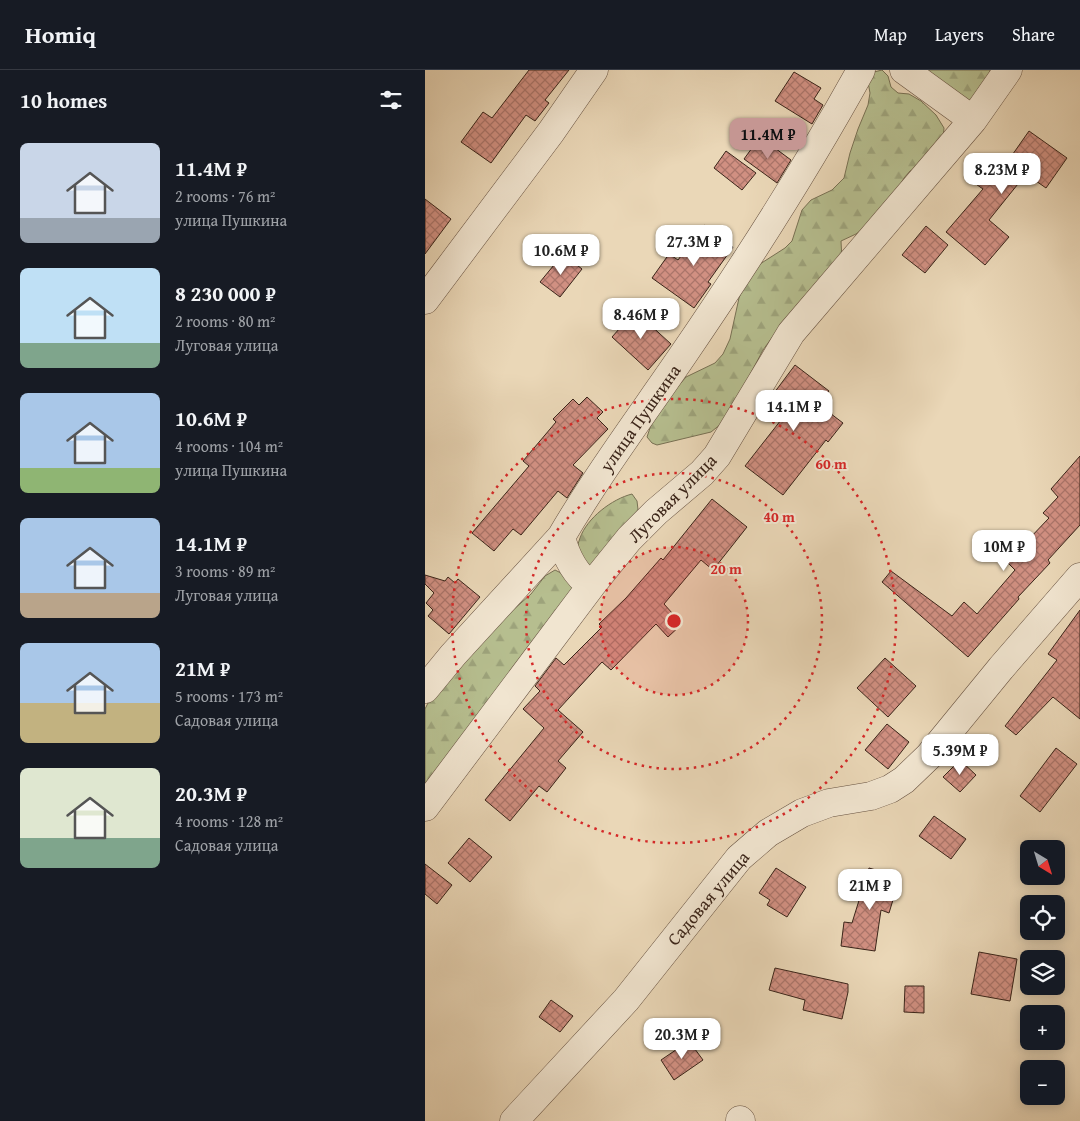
<!DOCTYPE html>
<meta charset="utf-8">
<style>
body{margin:0;font-family:"Gentium Book Plus",serif;background:#242831;color:#f1f3f6;height:100vh;display:flex;flex-direction:column;font-size:19px;white-space:nowrap}
*{box-sizing:border-box;margin:0}
p{font-size:16px;color:#9ea1a6}
.icon{flex:none;width:28px;height:28px;fill:none;stroke:currentColor;stroke-width:2;stroke-linecap:round;stroke-linejoin:round}
.map{position:relative;flex:1;overflow:hidden}
.details{display:flex;flex-direction:column;background:#171b24;width:425px}
.details>*{flex:none}
.needle{width:32px;rotate:142deg}
.controls{position:absolute;left:595px;top:770px;display:grid;gap:10px}
.controls a{display:grid;place-items:center;width:45px;height:45px;border-radius:8px;background:#171b24;box-shadow:0 2px 12px #0003;font-size:25px}
.price{position:absolute;translate:-50% -42px;padding:0 11px;border-radius:10px;background:#fff;color:#222;font-size:16px;line-height:32px;filter:drop-shadow(0 1px 2px #0008)}
.price::after{content:'';position:absolute;left:50%;top:30px;width:15px;height:11px;margin-left:-8px;background:inherit;clip-path:polygon(0 0,100% 0,50% 100%)}
.price.active{background:#c59692;color:#111}
ul{padding:0;list-style:none}
li{display:flex;align-items:center;gap:15px;height:125px;padding:0 20px}
li span{display:grid;place-items:center;flex:none;width:140px;height:100px;border-radius:8px;color:#555}
li>.icon{margin-inline-start:auto}
span .icon{width:60px;height:60px;fill:#fffc;stroke-width:1}
li b{font-size:21px}
h2{display:flex;justify-content:space-between;align-items:center;height:60px;padding:0 20px;font-size:21px}
header{display:flex;align-items:center;gap:30px;box-sizing:border-box;height:70px;padding:0 25px;background:#171b24;border-bottom:1px solid #363941}
header strong{font-size:24px}
nav{display:flex;gap:28px;margin-inline-start:auto;font-size:18px}
main{display:flex;flex:1;min-height:0}
.map>svg:first-child{display:block}
.forest{fill:url(#forest-firs);stroke:#787154}
.building{fill:url(#building-cross-hatch);stroke:#3a2419}
.lines{fill:none;stroke-linecap:round;stroke-linejoin:round}
.minor-casing{stroke:#665140;stroke-width:29}
.minor{stroke:#f1e5d0;stroke-width:28}
.ring{fill:none;stroke:#d62828;stroke-width:2.5;stroke-dasharray:2.5 5}
.labels{text-anchor:middle;dominant-baseline:central;stroke-width:4;stroke-linejoin:round;paint-order:stroke}
.street-label{font-size:18px;fill:#3a2419;stroke:#f1e5d0}
.centre{fill:#d62828;stroke:#f1e5d0;stroke-width:2.5}
.ring-label{font-size:15px;text-anchor:middle;font-weight:bold;fill:#d62828;stroke:#f1e5d0;stroke-width:4;stroke-linejoin:round;paint-order:stroke}
</style>
<header>
<strong>Homiq</strong>
<nav><a>Map</a><a>Layers</a><a>Share</a></nav>
</header>
<main>
<section class="details">
<h2>10 homes<svg class="icon" aria-label="filters" viewBox="0 0 24 24"><path d="M4 7h16M4 17h16"/><circle cx="9" cy="7" r="2"/><circle cx="15" cy="17" r="2"/></svg></h2>
<ul>
<li><span style="background:linear-gradient(#c9d6e8 75%,#9aa5b1 0)"><svg class="icon" aria-label="home" viewBox="0 0 24 24"><path d="M3 11l9-7 9 7M6 9v11h12V9"/></svg></span><div><b>11.4M ₽</b><p>2 rooms · 76 m²</p><p>улица Пушкина</p></div></li>
<li><span style="background:linear-gradient(#bfe0f5 75%,#7fa58c 0)"><svg class="icon" aria-label="home" viewBox="0 0 24 24"><path d="M3 11l9-7 9 7M6 9v11h12V9"/></svg></span><div><b>8 230 000 ₽</b><p>2 rooms · 80 m²</p><p>Луговая улица</p></div></li>
<li><span style="background:linear-gradient(#a9c7e8 75%,#8fb573 0)"><svg class="icon" aria-label="home" viewBox="0 0 24 24"><path d="M3 11l9-7 9 7M6 9v11h12V9"/></svg></span><div><b>10.6M ₽</b><p>4 rooms · 104 m²</p><p>улица Пушкина</p></div></li>
<li><span style="background:linear-gradient(#a9c7e8 75%,#b9a48a 0)"><svg class="icon" aria-label="home" viewBox="0 0 24 24"><path d="M3 11l9-7 9 7M6 9v11h12V9"/></svg></span><div><b>14.1M ₽</b><p>3 rooms · 89 m²</p><p>Луговая улица</p></div></li>
<li><span style="background:linear-gradient(#a9c7e8 60%,#c2b280 0)"><svg class="icon" aria-label="home" viewBox="0 0 24 24"><path d="M3 11l9-7 9 7M6 9v11h12V9"/></svg></span><div><b>21M ₽</b><p>5 rooms · 173 m²</p><p>Садовая улица</p></div></li>
<li><span style="background:linear-gradient(#dfe7d0 70%,#7fa58c 0)"><svg class="icon" aria-label="home" viewBox="0 0 24 24"><path d="M3 11l9-7 9 7M6 9v11h12V9"/></svg></span><div><b>20.3M ₽</b><p>4 rooms · 128 m²</p><p>Садовая улица</p></div></li>
</ul>
</section>
<div class="map">
<svg width="655" height="1051" viewBox="0 0 655 1051">
<defs>
<pattern id="forest-firs" width="22" height="20" patternUnits="userSpaceOnUse" patternTransform="scale(1.25)"><rect width="22" height="20" fill="#b6be8f"/><path d="M5 1l3.5 6h-7zM16 11l3.5 6h-7z" fill="#9da37b"/></pattern>
<pattern id="building-cross-hatch" width="8" height="8" patternUnits="userSpaceOnUse" patternTransform="scale(1.25)"><rect width="8" height="8" fill="#d19082"/><path d="M0 0l8 8M0 8l8-8" fill="none" stroke="#ab756a"/></pattern>
</defs>
<rect width="100%" height="100%" fill="#ead7b7"/>
<filter id="stains"><feTurbulence type="fractalNoise" baseFrequency=".004" numOctaves="4"/><feColorMatrix values="0 0 0 0 .2 0 0 0 0 .09 0 0 0 0 .02 0 0 0 .5 -.17"/></filter>
<radialGradient id="worn" r=".72"><stop offset=".6" stop-color="#630" stop-opacity="0"/><stop offset="1" stop-color="#630" stop-opacity=".3"/></radialGradient>
<path class="forest" d="M457 0 463 6 466 17 473 23 484 24 496 31 511 45 519 58 518 69 505 90 485 101 479 108 472 121 443 155 431 164 416 171 417 191 354 258 338 280 301 350 286 362 232 375 227 373 222 367 227 352 249 321 261 307 290 293 298 284 305 269 314 228 320 212 335 194 360 178 367 171 377 140 386 130 407 120 419 108 425 83 433 59 443 35 445 23 443 12 449 2Z
M502 0H565L563 13 548 32H534Z
M207 424 212 431 214 448 173 496 159 497 151 483C152 479 153 473 155 468 162 448 187 429 207 424Z
M130 500 142 506 149 517 0 723V639L8 623 78 549 106 524 120 506Z"/>
<path class="building" d="M104 0H144L120 30 124 33 110 51 101 45 66 93 36 72 58 42 67 48Z
M369 2 396 18 389 29 398 35 387 54 350 31Z
M604 61 642 88 621 118 601 104 564 150 584 167 560 195 521 162 558 119 545 110 562 89 576 101Z
M335 67 366 90 352 113 319 89Z
M301 81 331 103 317 120 289 98Z
M0 129 26 149 0 184Z
M279 155 308 177 283 212 286 214 269 238 227 208 244 184 253 190Z
M501 156 523 175 500 203 477 185Z
M138 184 157 199 135 227 115 212Z
M210 241 246 274 223 300 187 267Z
M370 295 404 321 393 334 418 353 403 372 401 370 358 425 320 396 363 341 346 327Z
M162 327 178 342 172 348 183 359 148 395 158 403 142 428 133 421 96 465 88 459 69 481 47 463 104 396 98 391 131 352 128 349 148 329 154 335Z
M655 386V455L623 490 625 493 593 527 594 529 543 587 457 512 466 501 527 546 539 532 552 544 590 500 582 492 624 448 618 443 633 427 626 419Z
M287 429 322 457 288 500 276 490 239 534 257 554 243 567 231 554 186 600 177 592 133 640 158 662 133 691 141 698 122 722 114 716 85 751 60 730 119 658 98 639 115 621 110 616 131 588 139 595 177 557 174 554 201 528 236 488 238 490Z
M0 505 20 511 23 507 30 513 33 509 55 527 24 564 3 546 8 540 1 533 9 523 0 514Z
M655 540V649L628 627 591 665 580 656 632 590 623 584Z
M460 588 491 616 463 647 432 618Z
M462 654 484 672 463 699 440 680Z
M631 678 652 694 615 742 595 726Z
M535 690 551 705 535 722 518 707Z
M509 746 541 769 526 789 494 766Z
M44 768 67 787 45 812 23 793Z
M0 794 27 815 12 834 0 824Z
M351 798 381 817 362 847 342 835 345 830 334 823Z
M444 798 475 807 464 843 456 840 450 881 416 876 419 852 427 853Z
M554 882 592 889 585 931 546 924Z
M350 898 423 914V922L417 949 378 940 380 930 344 920Z
M480 916H499V943L479 942Z
M126 930 148 946 135 962 114 947Z
M264 971 278 990 249 1010 236 990Z"/>
<g class="lines">
<defs>
<path id="minor" d="M479 0 548 50
M0 230 126 62 169 0
M166 516C150 504 141 487 136 467 173 404 217 345 258 285 321 193 382 98 436 0
M0 619 28 585 136 467
M0 737 166 516 204 469 231 442 277 403 292 386 366 263 548 50 583 0
M315 1050 316 1051
M89 1051 201 930 314 788 343 763 377 743 404 733 446 726 465 719 479 710 504 686 576 598 655 507"/>
</defs>
<use href="#minor" class="minor-casing"/>
<use href="#minor" class="minor"/>
</g>
<circle cx="249" cy="551" r="74" fill="#d62828" fill-opacity=".12"/>
<g class="ring">
<circle cx="249" cy="551" r="74"/>
<circle cx="249" cy="551" r="148"/>
<circle cx="249" cy="551" r="222"/>
</g>
<g class="labels">
<g class="street-label">
<text transform="translate(215 348) rotate(-55)">улица Пушкина</text>
<text transform="translate(247 428) rotate(-45)">Луговая улица</text>
<text transform="translate(283 828) rotate(-50)">Садовая улица</text>
</g>
</g>
<circle cx="249" cy="551" r="8" class="centre"/>
<g class="ring-label">
<text x="406" y="399">60 m</text>
<text x="354" y="452">40 m</text>
<text x="301" y="504">20 m</text>
</g>
<rect width="100%" height="100%" filter="url(#stains)"/>
<rect width="100%" height="100%" fill="url(#worn)"/>
</svg>
<div class="controls">
<a><svg class="needle" viewBox="-14 -14 28 28"><path d="M0-13l5 13h-10z" fill="#e53935"/><path d="M0 13l5-13h-10z" fill="#9ea1a6"/></svg></a>
<a><svg class="icon" aria-label="locate" viewBox="0 0 24 24"><circle cx="12" cy="12" r="6"/><path d="M12 2v4M12 18v4M2 12h4M18 12h4"/></svg></a>
<a><svg class="icon" aria-label="layers" viewBox="0 0 24 24"><path d="M12 4l9 5-9 5-9-5zM3 14l9 5 9-5"/></svg></a>
<a>+</a>
<a>−</a>
</div>
<b class="price active" style="left:343px;top:90px">11.4M ₽</b>
<b class="price" style="left:577px;top:125px">8.23M ₽</b>
<b class="price" style="left:269px;top:197px">27.3M ₽</b>
<b class="price" style="left:136px;top:206px">10.6M ₽</b>
<b class="price" style="left:216px;top:270px">8.46M ₽</b>
<b class="price" style="left:369px;top:362px">14.1M ₽</b>
<b class="price" style="left:579px;top:502px">10M ₽</b>
<b class="price" style="left:535px;top:706px">5.39M ₽</b>
<b class="price" style="left:445px;top:841px">21M ₽</b>
<b class="price" style="left:257px;top:990px">20.3M ₽</b>
</div>
</main>
